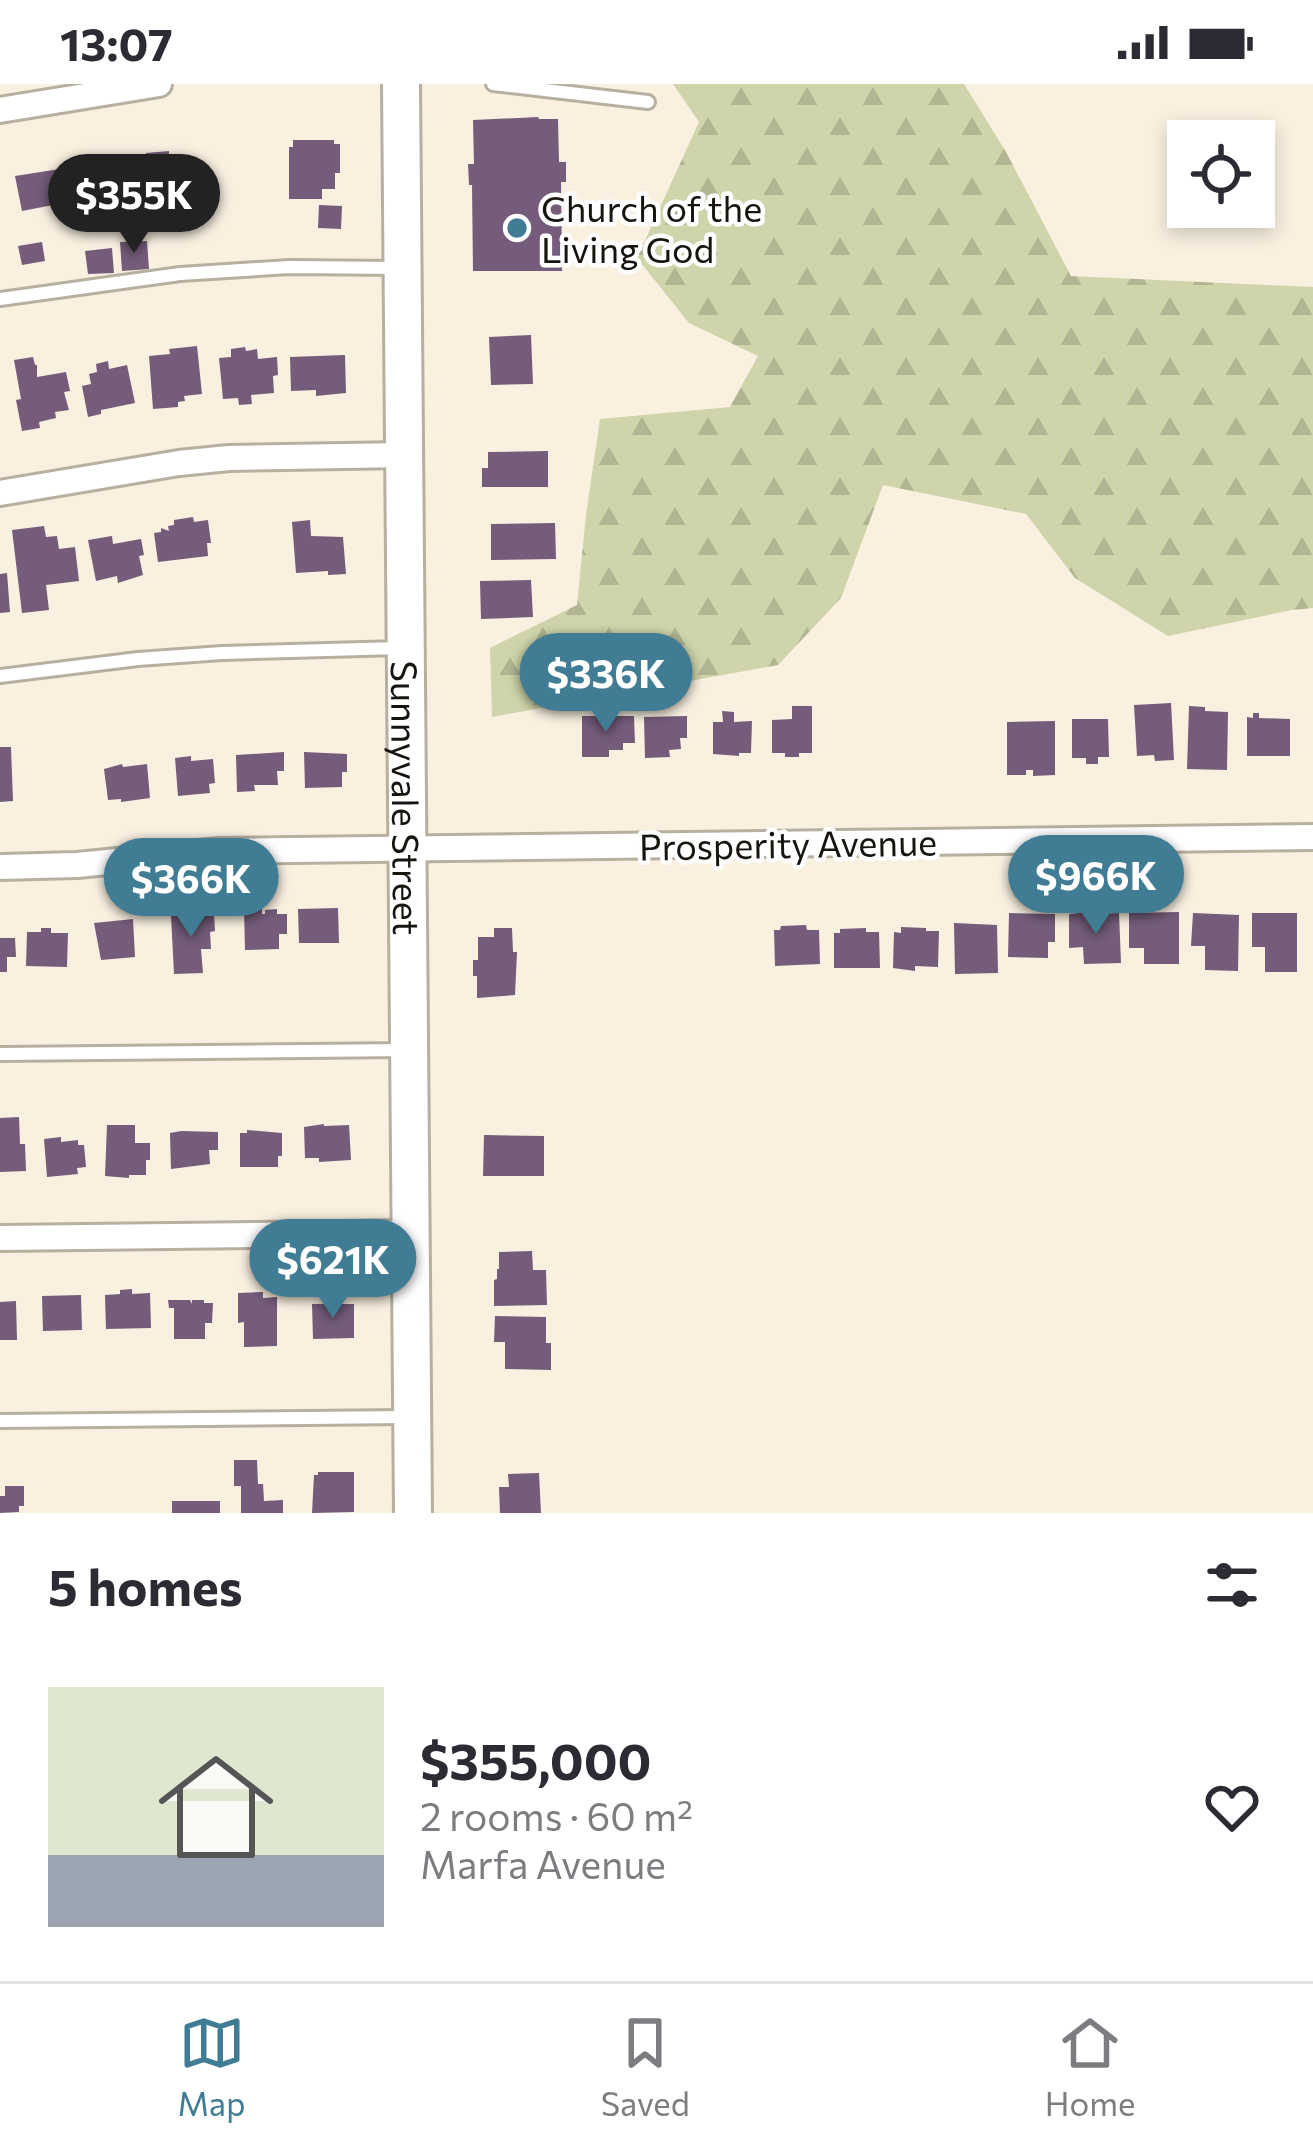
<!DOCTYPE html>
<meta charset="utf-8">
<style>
body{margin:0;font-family:Commissioner,sans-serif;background:#f2f2f3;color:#2b2b33;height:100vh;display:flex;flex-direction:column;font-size:45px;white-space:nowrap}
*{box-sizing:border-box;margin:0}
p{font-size:39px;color:#7c7c81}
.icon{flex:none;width:66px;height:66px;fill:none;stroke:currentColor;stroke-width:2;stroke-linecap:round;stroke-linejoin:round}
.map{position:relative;height:1429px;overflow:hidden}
.panel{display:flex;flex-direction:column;background:#fff;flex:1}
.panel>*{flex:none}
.fabs{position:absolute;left:1167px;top:36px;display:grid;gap:24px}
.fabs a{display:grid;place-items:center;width:108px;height:108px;border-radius:0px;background:#fff;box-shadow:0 6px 18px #0003;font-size:60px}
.price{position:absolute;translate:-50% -102px;padding:0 27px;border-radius:42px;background:#407c94;color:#fff;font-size:39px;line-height:78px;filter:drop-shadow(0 3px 6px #0008)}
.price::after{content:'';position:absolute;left:50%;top:72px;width:36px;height:27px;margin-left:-18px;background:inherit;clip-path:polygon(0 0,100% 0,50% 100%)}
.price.active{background:#222;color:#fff}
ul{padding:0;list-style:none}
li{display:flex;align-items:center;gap:36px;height:300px;padding:0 48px}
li+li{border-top:3px solid #e1e1e2}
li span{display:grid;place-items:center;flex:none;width:336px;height:240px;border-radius:0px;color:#555}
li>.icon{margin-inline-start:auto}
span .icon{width:144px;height:144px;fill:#fffc;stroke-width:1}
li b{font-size:51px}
h2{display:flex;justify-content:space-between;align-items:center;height:144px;padding:0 48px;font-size:51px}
.status{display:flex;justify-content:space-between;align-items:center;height:84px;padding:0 60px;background:#fff;direction:ltr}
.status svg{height:33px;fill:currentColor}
.tabs{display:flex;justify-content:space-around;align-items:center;height:168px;border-top:3px solid #e1e1e2;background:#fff;font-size:33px;color:#7c7c81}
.tabs a{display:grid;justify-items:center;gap:6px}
.tabs .active{color:#407c94}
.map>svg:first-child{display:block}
.forest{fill:url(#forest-firs)}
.building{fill:#745c7a}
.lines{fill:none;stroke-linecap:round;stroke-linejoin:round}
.lane-casing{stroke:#b7afa0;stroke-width:18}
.street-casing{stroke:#b7afa0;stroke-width:30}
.secondary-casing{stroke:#b7afa0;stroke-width:42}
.lane{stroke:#fff;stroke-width:12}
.street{stroke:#fff;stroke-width:24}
.secondary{stroke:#fff;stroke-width:36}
.poi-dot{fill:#407c94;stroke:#fefefe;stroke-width:4.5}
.labels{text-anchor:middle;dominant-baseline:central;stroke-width:9;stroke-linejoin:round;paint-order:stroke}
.poi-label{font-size:36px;fill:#17140f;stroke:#fefefe;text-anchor:start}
.street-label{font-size:36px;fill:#17140f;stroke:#fefefe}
</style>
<div class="status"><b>13:07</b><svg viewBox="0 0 49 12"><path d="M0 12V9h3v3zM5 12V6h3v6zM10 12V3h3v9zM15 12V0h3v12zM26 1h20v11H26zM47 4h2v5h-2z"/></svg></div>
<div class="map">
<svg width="1313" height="1429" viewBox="0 0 1313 1429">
<defs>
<pattern id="forest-firs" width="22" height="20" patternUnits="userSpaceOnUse" patternTransform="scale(3)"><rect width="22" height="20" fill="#cfd4ab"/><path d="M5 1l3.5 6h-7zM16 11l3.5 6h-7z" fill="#b1b592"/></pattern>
</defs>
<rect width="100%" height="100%" fill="#f9f0e0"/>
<path class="forest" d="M673 0H964L1006 68 1071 192 1313 203V524L1292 526 1168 552 1075 494 1026 430 883 401 841 514 778 581 492 633 490 564 577 521 586 431 600 335 730 323 758 272 689 239 637 174 699 38Z"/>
<path class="building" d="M538 33 539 35H558L559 78H566V98H561L562 187H473L472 101H469L468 80H474L473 36Z
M293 56H334V60H340V89H335V105H322V115H289V63H293Z
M169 67V79L185 78 186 85 206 84 208 115 149 119 146 69Z
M121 70V75L141 74 142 112 74 114 73 77 102 76 101 71Z
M66 84 72 118 68 119V127L55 129 53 121 22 127 15 92Z
M319 121 342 122 341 145 318 144Z
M147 157 149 185 122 187 120 158Z
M42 158 45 177 22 181 18 162Z
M112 164 114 189 88 190 85 167Z
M531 251 533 300 491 301 489 253Z
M197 262 202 310 184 312 185 317 178 318V323L153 325 149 272 170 270 169 265Z
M245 263 246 267 257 265 258 275 277 273 278 291 273 292 274 309 251 311 252 320 239 321 238 314 223 315 219 274 231 273V265Z
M345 271 346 309 316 312V306L291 307 290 273Z
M33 273 35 281H37V293L66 288 70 307 64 308 69 326 55 328 56 334 39 338 40 344 22 347 16 316 21 315 14 276Z
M108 277 109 285 127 281 135 319 101 326V330L88 333 82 302 91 300 89 290 97 288 96 280Z
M548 367V403H482V384H488V368Z
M193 433 194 438 208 436 211 459H207L208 472 158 478 154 449 161 448V444L169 447 168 442 174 441V436Z
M310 436 311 452 343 453 346 490 328 491V487L296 489 292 438Z
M555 439 556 475 491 476V440Z
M44 442 46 453 57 452 59 465 75 463 79 497 46 501 49 526 22 529 12 446Z
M112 452 113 460 141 455 144 471 139 472 143 491 118 499 117 492 96 497 88 456Z
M7 489 10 528 0 529V490Z
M531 496 533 533 481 535 480 497Z
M1171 619 1174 676 1155 677 1154 671 1137 672 1134 621Z
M792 622H812V669H799V673H785V669H772V636L792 635Z
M1189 622 1205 623V627L1228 628 1227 686 1187 685Z
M722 627 734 628V638L752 637 751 669H739V672L713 670V638H723Z
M1253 629H1259V634L1290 635V672H1247V633L1253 634Z
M582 632H634L635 659H623V666H609V673H582Z
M687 632V654H680L681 665 669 666 670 673 645 674 644 633Z
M1072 635H1108L1109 673H1098V680H1086V674H1072Z
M1055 637V691L1033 692V686H1026V691H1007V638Z
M0 663H11L13 717 0 718Z
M284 668V687H277L278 701H254L255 707 237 708 236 671Z
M304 668 347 670V688H342V703L305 704Z
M191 672V677L213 675 215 699 209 700 210 709 178 712 175 674Z
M122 680 123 683 147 680 150 714 121 718V715L108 716 104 685Z
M197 824 198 831 214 830 215 847 210 848 211 865H201L203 889 174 890 171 832 185 831V825Z
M338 824 339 859H299L298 825Z
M262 825V830H265V826L277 825V830H287V850H279V865L245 866 244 826Z
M1101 827V830L1119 829 1121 879 1084 880 1083 863 1069 864V830Z
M1179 828V880H1144V864H1129V829Z
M1009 829 1055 830V858H1048V874L1008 873Z
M1193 829 1239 831 1238 887 1205 886V862H1191Z
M1252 829H1297V888H1265V863H1252Z
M133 835 135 873 101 876 94 839Z
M954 839 997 841 998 889 955 890Z
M806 841 807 846H819L820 880 775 882 774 846H780L781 842Z
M901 843 926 844V847H939L938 883 915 882V887L893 884 894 848 901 849Z
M41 844H51V849H68L67 883 26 882 27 848H41Z
M494 844H512L513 868H517L515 911 477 914V892H473V876H478V853H494Z
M866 844V848H879L880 884H834V849H840V845Z
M0 854H15L16 873H7V888H0Z
M19 1033 20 1060H25L26 1087 0 1088V1034Z
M324 1040V1042L349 1041 351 1076 319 1078V1074H305L304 1043Z
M107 1041H135V1059H150V1076H146V1091H129V1094L105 1092Z
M247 1046 282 1049V1072H278V1083H240V1049H247Z
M181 1047 218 1048V1066H209L210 1080 171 1085 170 1049Z
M484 1051 544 1052V1092H483Z
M61 1053V1058L78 1056V1061H84L86 1083 77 1084 78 1090 47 1093 44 1055Z
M532 1167 533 1186H546L547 1221 494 1222V1196L497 1195V1185H499V1168Z
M132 1205V1210L150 1209 151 1244 106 1245 105 1211 120 1210V1206Z
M263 1208V1214L277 1213V1262L244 1263V1238L238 1239V1209Z
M81 1211 82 1246 43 1247 42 1212Z
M168 1216H190L192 1220V1216H204V1219H213L212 1239H205V1255H174V1224H169Z
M16 1217 17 1256H0V1218Z
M312 1220H354V1254L313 1255Z
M495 1232 546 1233V1259H551V1286L505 1285V1258H494Z
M234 1376H257L258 1400H263L264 1417 283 1416V1429H241V1402H234Z
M318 1388H354V1428L312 1429 314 1391H318Z
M539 1389 541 1429H500L499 1403H509L508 1390Z
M5 1402H24V1422H19V1428L0 1429V1412H5Z
M172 1417H220V1429H172Z"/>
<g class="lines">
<defs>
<path id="lane" d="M493 0 648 18
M0 215 180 190 289 183 401 184
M0 592 138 575 222 569 400 564
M0 970 407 966
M0 1337 407 1333"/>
<path id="street" d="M0 26 159 0
M0 409 179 379 229 374 404 371
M0 783 77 781 218 767 1313 753
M0 1154 410 1149"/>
<g id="secondary">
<path id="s1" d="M401 0 413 1429"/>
</g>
</defs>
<use href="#lane" class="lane-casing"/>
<use href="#street" class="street-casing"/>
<use href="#secondary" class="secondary-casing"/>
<use href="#lane" class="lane"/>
<use href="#street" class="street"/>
<use href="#secondary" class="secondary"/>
</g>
<circle class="poi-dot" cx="517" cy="144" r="12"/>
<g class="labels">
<g class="poi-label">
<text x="541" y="123">Church of the<tspan x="541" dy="41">Living God</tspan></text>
</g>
<g class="street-label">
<text stroke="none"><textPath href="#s1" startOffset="714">Sunnyvale Street</textPath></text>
<text transform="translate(788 759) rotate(-1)">Prosperity Avenue</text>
</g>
</g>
</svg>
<div class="fabs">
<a><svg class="icon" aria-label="locate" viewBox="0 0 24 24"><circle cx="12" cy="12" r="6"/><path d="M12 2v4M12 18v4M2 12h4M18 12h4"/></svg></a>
</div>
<b class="price active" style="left:134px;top:172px">$355K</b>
<b class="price" style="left:606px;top:651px">$336K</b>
<b class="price" style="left:1096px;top:853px">$966K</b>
<b class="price" style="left:191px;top:856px">$366K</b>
<b class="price" style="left:333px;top:1237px">$621K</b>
</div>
<section class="panel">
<h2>5 homes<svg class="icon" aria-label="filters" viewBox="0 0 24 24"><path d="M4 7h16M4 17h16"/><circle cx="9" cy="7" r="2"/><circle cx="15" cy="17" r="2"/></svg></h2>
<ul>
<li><span style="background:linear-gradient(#dfe7d0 70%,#9aa5b1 0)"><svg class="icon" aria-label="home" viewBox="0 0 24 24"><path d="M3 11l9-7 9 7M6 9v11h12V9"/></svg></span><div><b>$355,000</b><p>2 rooms · 60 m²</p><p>Marfa Avenue</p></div><svg class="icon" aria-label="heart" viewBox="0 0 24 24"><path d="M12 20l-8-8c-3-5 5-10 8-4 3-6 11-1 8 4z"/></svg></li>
</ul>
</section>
<nav class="tabs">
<a class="active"><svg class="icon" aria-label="map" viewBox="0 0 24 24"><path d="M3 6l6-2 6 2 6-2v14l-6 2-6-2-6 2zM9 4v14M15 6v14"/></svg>Map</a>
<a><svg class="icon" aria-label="saved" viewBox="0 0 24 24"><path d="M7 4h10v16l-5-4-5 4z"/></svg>Saved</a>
<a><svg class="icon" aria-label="home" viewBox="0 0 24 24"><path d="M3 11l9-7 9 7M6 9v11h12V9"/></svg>Home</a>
</nav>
